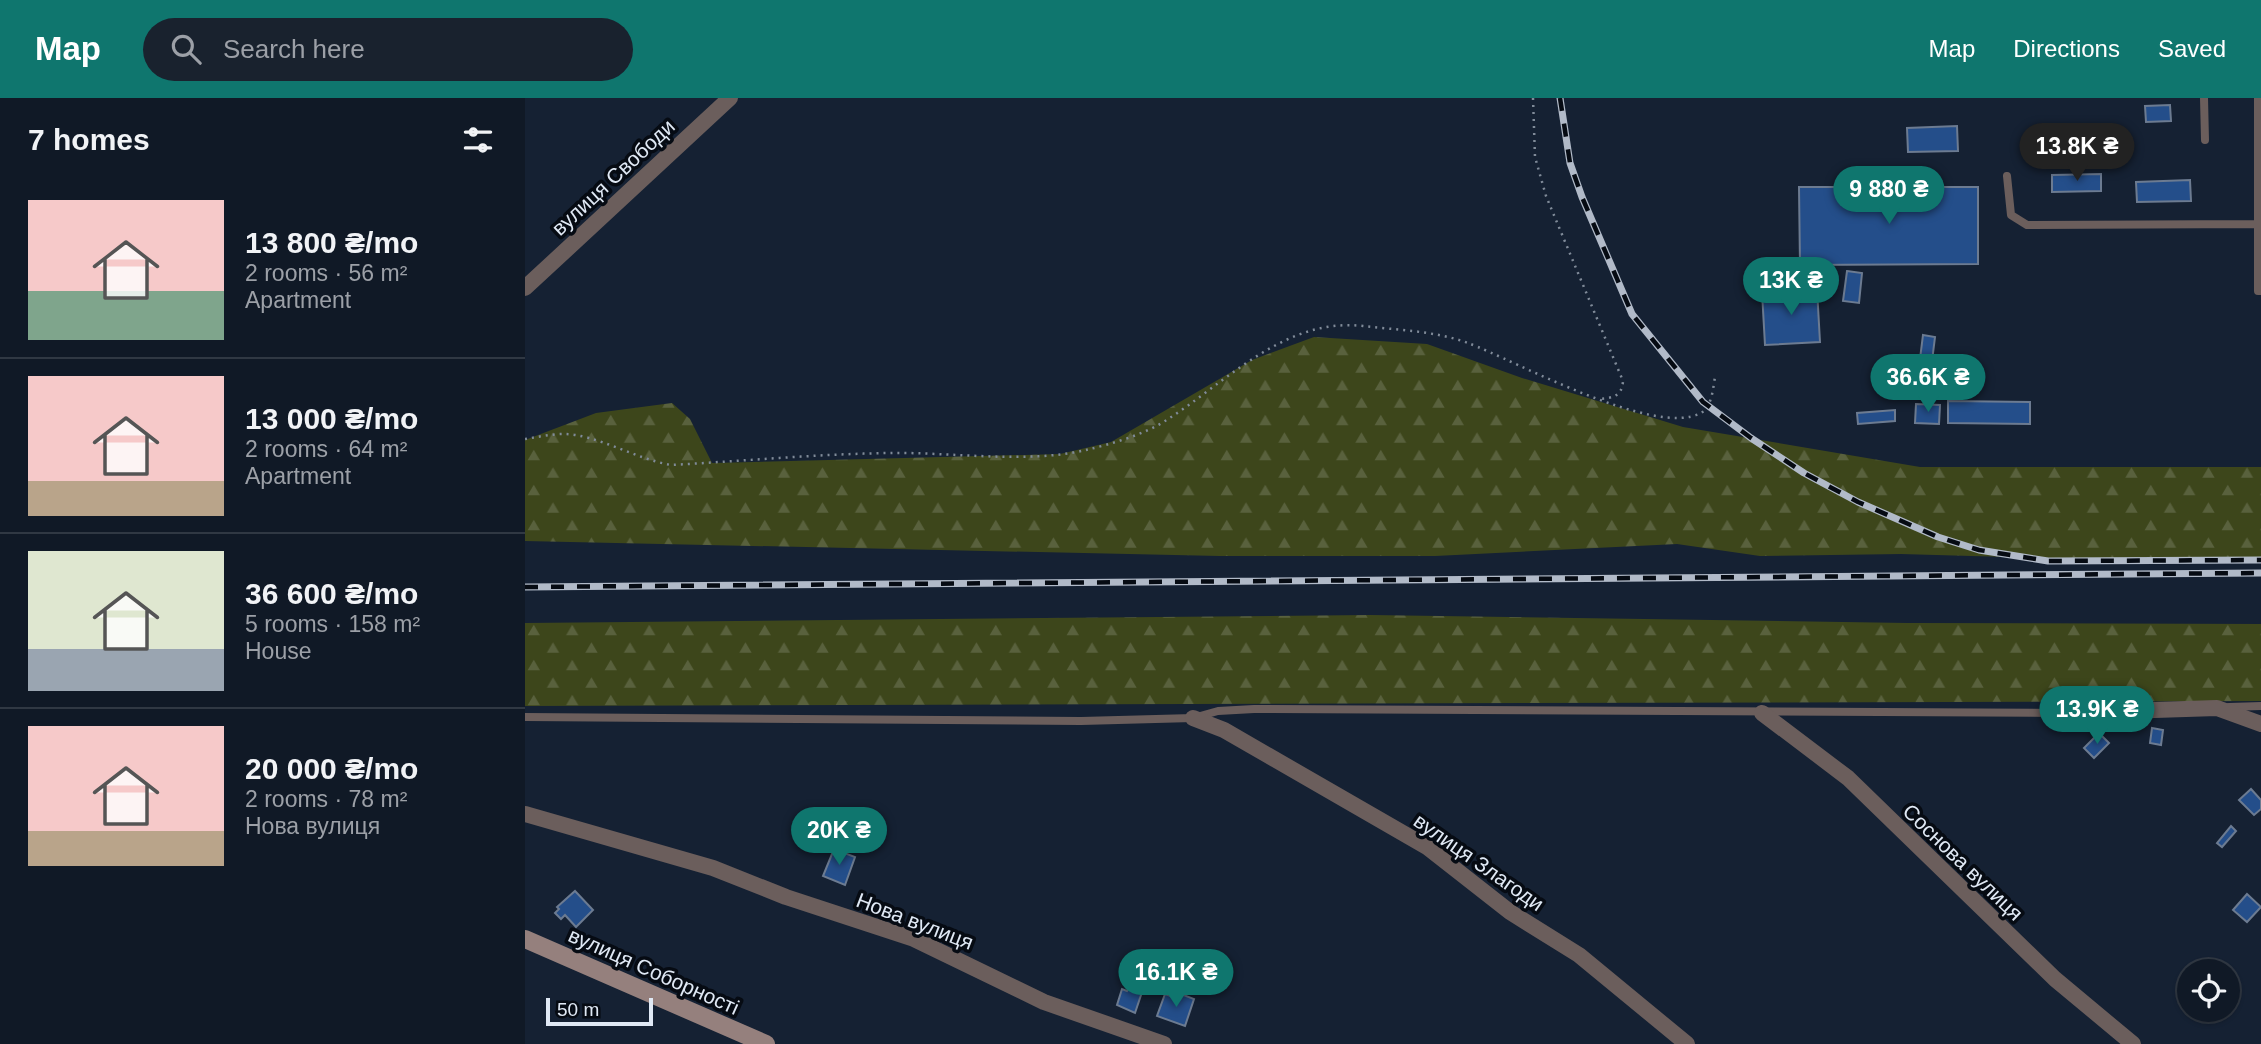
<!DOCTYPE html>
<meta charset="utf-8">
<style>
body{margin:0;font-family:Helvetica,sans-serif;background:#19222e;color:#f1f3f6;height:100vh;display:flex;flex-direction:column;font-size:26px;white-space:nowrap}
*{box-sizing:border-box;margin:0}
p{font-size:23px;color:#9ca0a7}
.icon{flex:none;width:38px;height:38px;fill:none;stroke:currentColor;stroke-width:2;stroke-linecap:round;stroke-linejoin:round}
.map{position:relative;flex:1;overflow:hidden}
.details{display:flex;flex-direction:column;background:#101926;width:525px}
.details>*{flex:none}
.fabs{position:absolute;left:1652px;top:861px;display:grid;gap:14px}
.fabs a{display:grid;place-items:center;width:63px;height:63px;border-radius:50%;background:#101926;box-shadow:0 2px 5px #0004,0 0 0 2px #303843;font-size:35px}
.scale{position:absolute;left:21px;bottom:18px;width:107px;box-sizing:border-box;padding-left:7px;border:4px solid #e0e9f5;border-top:0;font-size:19px;line-height:24px;white-space:nowrap;color:#e0e9f5;-webkit-text-stroke:5px #060b13;paint-order:stroke}
.price{position:absolute;translate:-50% -60px;padding:0 16px;border-radius:24px;background:#0f766e;color:#fff;font-size:23px;line-height:46px;filter:drop-shadow(0 2px 4px #0008)}
.price::after{content:'';position:absolute;left:50%;top:42px;width:21px;height:16px;margin-left:-10px;background:inherit;clip-path:polygon(0 0,100% 0,50% 100%)}
.price.on{background:#222;color:#fff}
ul{padding:0;list-style:none}
li{display:flex;align-items:center;gap:21px;height:175px;padding:0 28px}
li+li{border-top:2px solid #303843}
li span{display:grid;place-items:center;flex:none;width:196px;height:140px;border-radius:0px;color:#555}
li>.icon{margin-inline-start:auto}
span .icon{width:84px;height:84px;fill:#fffc;stroke-width:1}
li b{font-size:30px}
h2{display:flex;justify-content:space-between;align-items:center;height:84px;padding:0 28px;font-size:30px}
header{display:flex;align-items:center;gap:42px;box-sizing:border-box;height:98px;padding:0 35px;background:#0f766e;color:#fff}
header strong{font-size:33px}
nav{display:flex;gap:38px;margin-inline-start:auto;font-size:24px}
.search{width:490px;height:63px;background:#19222e;display:flex;align-items:center;gap:18px;box-sizing:border-box;padding:0 24px;border-radius:38px;color:#9ca0a7;font-size:26px}
main{display:flex;flex:1;min-height:0}
.map>svg:first-child{display:block}
.forest{fill:url(#forest-firs)}
.building{fill:#244e8a;stroke:#6c7b91;stroke-width:2}
.lines{fill:none;stroke-linecap:round;stroke-linejoin:round}
.path{stroke:#808b99;stroke-width:2.5;stroke-dasharray:2 5;stroke-linecap:butt}
.lane{stroke:#6b5e5c;stroke-width:8}
.street{stroke:#6b5e5c;stroke-width:16}
.secondary{stroke:#95807d;stroke-width:18}
.rail-casing{stroke:#b1bac8;stroke-width:7}
.rail{stroke:#060b13;stroke-width:4.5;stroke-dasharray:13;stroke-linecap:butt}
.labels{text-anchor:middle;dominant-baseline:central;stroke-width:7;stroke-linejoin:round;paint-order:stroke}
.street-label{font-size:21px;fill:#e0e9f5;stroke:#060b13}
</style>
<header>
<strong>Map</strong>
<div class="search"><svg class="icon" aria-label="search" viewBox="0 0 24 24"><circle cx="10" cy="10" r="6"/><path d="M15 15l6 6"/></svg>Search here</div>
<nav><a>Map</a><a>Directions</a><a>Saved</a></nav>
</header>
<main>
<section class="details">
<h2>7 homes<svg class="icon" aria-label="filters" viewBox="0 0 24 24"><path d="M4 7h16M4 17h16"/><circle cx="9" cy="7" r="2"/><circle cx="15" cy="17" r="2"/></svg></h2>
<ul>
<li><span style="background:linear-gradient(#f6c9c9 65%,#7fa58c 0)"><svg class="icon" aria-label="home" viewBox="0 0 24 24"><path d="M3 11l9-7 9 7M6 9v11h12V9"/></svg></span><div><b>13 800 ₴/mo</b><p>2 rooms · 56 m²</p><p>Apartment</p></div></li>
<li><span style="background:linear-gradient(#f6c9c9 75%,#b9a48a 0)"><svg class="icon" aria-label="home" viewBox="0 0 24 24"><path d="M3 11l9-7 9 7M6 9v11h12V9"/></svg></span><div><b>13 000 ₴/mo</b><p>2 rooms · 64 m²</p><p>Apartment</p></div></li>
<li><span style="background:linear-gradient(#dfe7d0 70%,#9aa5b1 0)"><svg class="icon" aria-label="home" viewBox="0 0 24 24"><path d="M3 11l9-7 9 7M6 9v11h12V9"/></svg></span><div><b>36 600 ₴/mo</b><p>5 rooms · 158 m²</p><p>House</p></div></li>
<li><span style="background:linear-gradient(#f6c9c9 75%,#b9a48a 0)"><svg class="icon" aria-label="home" viewBox="0 0 24 24"><path d="M3 11l9-7 9 7M6 9v11h12V9"/></svg></span><div><b>20 000 ₴/mo</b><p>2 rooms · 78 m²</p><p>Нова вулиця</p></div></li>
</ul>
</section>
<div class="map">
<svg width="1736" height="946" viewBox="0 0 1736 946">
<defs>
<pattern id="forest-firs" width="22" height="20" patternUnits="userSpaceOnUse" patternTransform="scale(1.75)"><rect width="22" height="20" fill="#3d461b"/><path d="M5 1l3.5 6h-7zM16 11l3.5 6h-7z" fill="#59613d"/></pattern>
</defs>
<rect width="100%" height="100%" fill="#152133"/>
<path class="forest" d="M789 239 902 246 997 280 1158 329 1395 369H1736V461L1629 463 1376 456 1235 458 1152 446 910 458H695L0 443V342L71 315 147 305 165 321 187 365 535 356 586 344 727 262Z
M845 517 1382 525 1736 526V603L0 608V525Z"/>
<path class="building" d="M1645 7 1646 23 1621 24 1620 8Z
M1432 28 1433 53 1383 54 1382 30Z
M1576 76V93L1527 94V77Z
M1665 82 1666 103 1612 104 1611 84Z
M1274 89H1453V166L1275 167Z
M1322 173 1337 175 1334 205 1318 203Z
M1292 191 1295 244 1240 247 1237 194Z
M1398 237 1410 239 1407 263 1395 261Z
M1423 303 1505 304V326L1423 325Z
M1391 306 1415 307 1414 326 1390 325Z
M1370 312V323L1333 326 1332 315Z
M1627 630 1638 632 1636 647 1625 645Z
M1574 635 1584 645 1569 660 1559 650Z
M1726 691 1736 702V711L1729 717 1714 702Z
M1706 728 1711 733 1697 749 1692 745Z
M309 751 330 759 320 787 298 778Z
M50 793 68 812 51 829 40 817 36 821 30 815 34 811 32 809Z
M1722 796 1736 809 1722 824 1708 812Z
M604 889 617 894 610 915 592 907 597 891 602 893Z
M640 896 654 901 656 896 669 901 660 928 632 918Z"/>
<g class="lines">
<path class="path" d="M1008 0 1010 59 1021 98 1098 283C1097 299 1087 300 1073 301
M0 341C13 339 26 336 39 336 70 336 111 361 146 367 219 363 292 356 365 355 427 354 501 366 561 352 586 346 618 337 640 323 701 285 759 219 838 228 872 232 911 233 943 245 991 263 1129 340 1176 315 1187 309 1188 290 1190 279"/>
<path class="lane" d="M1679 0 1680 42
M1733 0V193H1736
M1482 78 1486 117 1502 127 1733 126
M1704 609 1736 608
M0 619 556 623 668 620 693 613 729 611 1536 615"/>
<path class="street" d="M0 190 205 0
M1237 615 1323 680 1530 881 1608 946
M1536 615 1692 610 1736 626
M668 620 699 632 902 749 985 814 1054 857 1162 946
M0 716 188 770 261 799 389 841 519 904 639 946"/>
<path class="secondary" d="M0 841 241 946"/>
<defs>
<path id="rail" d="M1035 0 1045 65 1057 99 1107 216 1178 304 1226 340 1279 375 1333 404 1413 439 1454 452 1523 463 1736 462
M0 489 1736 475"/>
</defs>
<use href="#rail" class="rail-casing"/>
<use href="#rail" class="rail"/>
</g>
<g class="labels">
<g class="street-label">
<text transform="translate(88 79) rotate(-43)">вулиця Свободи</text>
<text transform="translate(954 764) rotate(35)">вулиця Злагоди</text>
<text transform="translate(1438 764) rotate(44)">Соснова вулиця</text>
<text transform="translate(390 823) rotate(21)">Нова вулиця</text>
<text transform="translate(129 873) rotate(24)">вулиця Соборності</text>
</g>
</g>
</svg>
<div class="fabs">
<a><svg class="icon" aria-label="locate" viewBox="0 0 24 24"><circle cx="12" cy="12" r="6"/><path d="M12 2v4M12 18v4M2 12h4M18 12h4"/></svg></a>
</div>
<div class="scale">50 m</div>
<b class="price on" style="left:1552px;top:85px">13.8K ₴</b>
<b class="price" style="left:1364px;top:128px">9 880 ₴</b>
<b class="price" style="left:1266px;top:219px">13K ₴</b>
<b class="price" style="left:1403px;top:316px">36.6K ₴</b>
<b class="price" style="left:1572px;top:648px">13.9K ₴</b>
<b class="price" style="left:314px;top:769px">20K ₴</b>
<b class="price" style="left:651px;top:911px">16.1K ₴</b>
</div>
</main>
